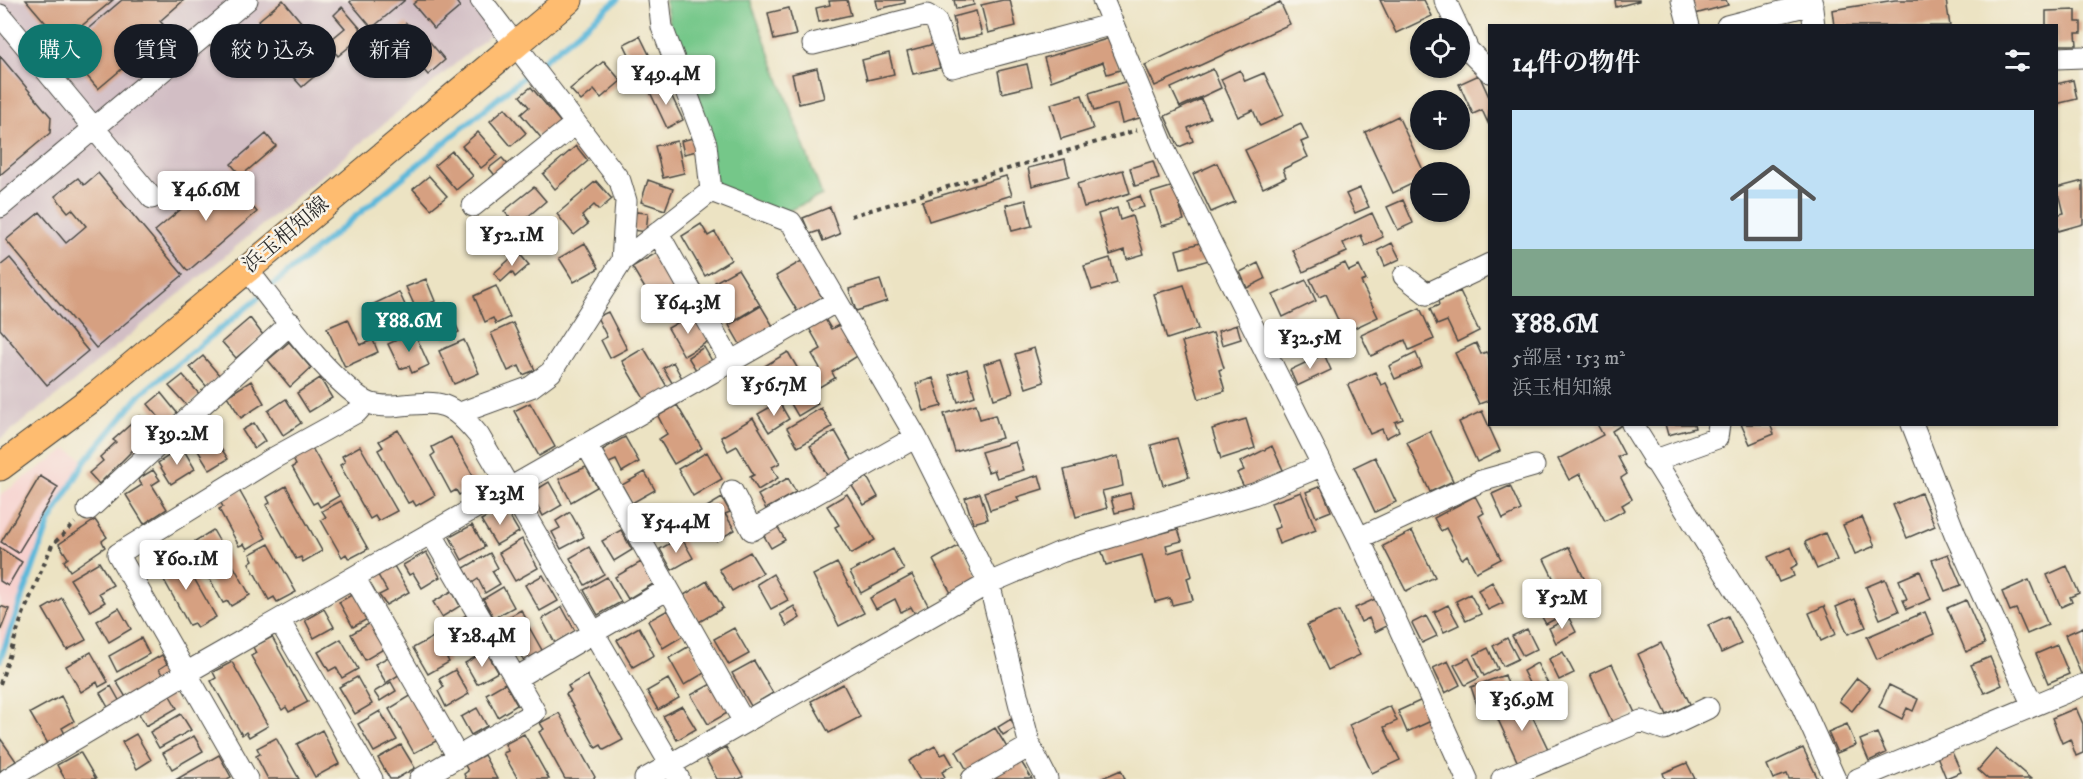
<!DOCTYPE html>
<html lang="ja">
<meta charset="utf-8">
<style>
body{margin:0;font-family:"IM FELL DW Pica","Noto Serif JP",serif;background:#242831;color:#f1f3f6;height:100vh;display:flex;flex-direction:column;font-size:22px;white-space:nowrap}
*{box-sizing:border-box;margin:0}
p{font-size:20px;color:#9ea1a6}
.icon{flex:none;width:33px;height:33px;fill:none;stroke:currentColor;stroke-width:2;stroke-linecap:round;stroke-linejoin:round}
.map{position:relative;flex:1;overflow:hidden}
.side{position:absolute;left:1488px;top:24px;width:570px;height:402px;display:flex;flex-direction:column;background:#171b24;border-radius:0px;box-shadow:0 2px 4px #0004}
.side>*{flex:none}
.top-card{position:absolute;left:18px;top:24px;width:570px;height:54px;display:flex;gap:12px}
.controls{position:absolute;left:1410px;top:18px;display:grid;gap:12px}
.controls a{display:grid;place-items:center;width:60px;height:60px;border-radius:50%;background:#171b24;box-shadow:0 2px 4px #0004;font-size:30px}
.price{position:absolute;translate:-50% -51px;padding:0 14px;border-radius:6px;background:#fff;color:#222;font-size:20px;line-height:39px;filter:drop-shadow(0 2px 3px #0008)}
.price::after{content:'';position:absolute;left:50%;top:36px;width:18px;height:14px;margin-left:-9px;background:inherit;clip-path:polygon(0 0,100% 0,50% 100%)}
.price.selected{background:#0f766e;color:#fff}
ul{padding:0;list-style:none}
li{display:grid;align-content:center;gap:12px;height:318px;padding:0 24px}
li span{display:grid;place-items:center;height:186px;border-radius:0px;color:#555}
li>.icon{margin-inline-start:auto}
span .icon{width:108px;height:108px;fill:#fffc;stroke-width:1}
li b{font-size:26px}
h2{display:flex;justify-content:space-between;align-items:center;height:72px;padding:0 24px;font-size:26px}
.tag{padding:0 21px;border-radius:27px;background:#171b24;box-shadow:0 2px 4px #0004;font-size:21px;line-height:54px}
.tag.selected{background:#0f766e;color:#fff}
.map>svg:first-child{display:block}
.built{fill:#f7d0ce}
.industrial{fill:#d2bec4}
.green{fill:#75c789;stroke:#50795a;stroke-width:1.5}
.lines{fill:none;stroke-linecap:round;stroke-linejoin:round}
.stream{stroke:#5cb8da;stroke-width:6}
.building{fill:#d6a081}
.minor-casing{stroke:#484742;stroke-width:23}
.major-casing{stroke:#484742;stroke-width:29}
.path{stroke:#484742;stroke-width:4;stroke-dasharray:4.5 4.5;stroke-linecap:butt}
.minor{stroke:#fff;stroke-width:21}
.major{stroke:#febc70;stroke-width:27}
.labels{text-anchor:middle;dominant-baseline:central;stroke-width:5;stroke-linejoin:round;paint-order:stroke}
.street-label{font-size:21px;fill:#2b2b2b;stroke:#f7f3e8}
</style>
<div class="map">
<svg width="2083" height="779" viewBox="0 0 2083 779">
<rect width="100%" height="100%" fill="#f7f3e8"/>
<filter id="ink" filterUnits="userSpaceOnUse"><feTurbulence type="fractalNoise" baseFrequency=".0167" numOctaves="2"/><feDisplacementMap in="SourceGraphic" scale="12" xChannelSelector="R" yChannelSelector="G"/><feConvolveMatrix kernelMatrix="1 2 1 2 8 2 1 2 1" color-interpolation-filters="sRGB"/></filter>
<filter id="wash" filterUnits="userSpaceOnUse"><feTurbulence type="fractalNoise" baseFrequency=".008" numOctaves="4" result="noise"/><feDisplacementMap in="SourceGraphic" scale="24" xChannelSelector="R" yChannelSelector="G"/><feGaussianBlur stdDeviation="1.35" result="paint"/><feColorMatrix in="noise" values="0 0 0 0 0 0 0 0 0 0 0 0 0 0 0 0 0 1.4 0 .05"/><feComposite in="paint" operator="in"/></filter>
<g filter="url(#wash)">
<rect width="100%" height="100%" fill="#ece3c3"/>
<path class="built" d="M67 449 83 459 42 533 0 654V495Z"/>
<path class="industrial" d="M0 0H469L495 31 58 395 0 439Z"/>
<path class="green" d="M665 0H750L822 195 784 213 717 187 671 30Z"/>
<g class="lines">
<path class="stream" d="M538 65 617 0
M273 285 527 74
M0 660 49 523 86 460 142 393 258 298"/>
</g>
<g id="blocks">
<path class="building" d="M26 0H113L62 42Z
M122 0H184L160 21 168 30 98 89 64 49Z
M283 0 320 45 296 66 258 21Z
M352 0H405L372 28 350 2Z
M418 0H455L460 7 434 29 413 4Z
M847 0 851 15 819 22 816 8 830 5 829 1Z
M876 0H905V3L878 9Z
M954 0H973L974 5 956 9Z
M1003 0H1010L1016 26 988 33 981 5Z
M1380 0H1424L1432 16 1396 33Z
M1615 0H1639V1L1616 7Z
M1691 0H1726L1728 5 1695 14Z
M1895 0H1946L1950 26H1834L1832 10Z
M1280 2 1290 24 1155 86 1145 65Z
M342 7 365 34 338 56 327 43 345 28 334 15Z
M789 8 796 35 774 40 768 13Z
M2076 10V22H2081V33H2076L2077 45H2056V26H2046V11Z
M976 11 982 35 958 40 953 17Z
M406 23 425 46 430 42 445 60 428 75 401 43 391 51 384 42Z
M640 36 661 79 645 87 624 44Z
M1110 38 1120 70 1107 74 1103 62 1051 81 1044 58Z
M934 44 940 68 913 74 907 51Z
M889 53 894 74 867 80 862 60Z
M0 56 51 117 50 133 0 175Z
M316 58 324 68 302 87 293 77Z
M604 61 621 81 601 98 594 90 581 101 570 89Z
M1027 64 1032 86 1002 93 998 71Z
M817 68 824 98 799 104 792 74Z
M1213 69 1221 88 1180 107 1171 88Z
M1240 70 1245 81 1264 73 1284 115 1260 126 1253 110 1238 117 1221 79Z
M1479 75 1490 99 1488 123 1482 110 1473 114 1459 84Z
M1131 80 1143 117 1122 123 1117 104 1094 111 1089 93Z
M2073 80 2077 99 2056 104V84Z
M666 84 683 120 667 128 650 92Z
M531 87 562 124 543 140 521 114 529 107 520 96Z
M1082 95 1093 129 1061 139 1051 104Z
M1201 99 1210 118 1188 128 1193 141 1179 147 1165 116Z
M505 108 526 133 511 146 490 121Z
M1398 116 1424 172H1420V180L1393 193 1365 132Z
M1301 124 1308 139 1301 142 1308 157 1283 169 1286 177 1263 188 1245 150Z
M478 132 498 155 481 168 462 146Z
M266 134 276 146 241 176 231 164Z
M697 137 701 150 684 154 681 141Z
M677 141 684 173 663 178 655 146Z
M576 146 588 161 555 189 543 174Z
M452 151 473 176 456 190 435 165Z
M502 158 511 168 498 179 489 168Z
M1065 159 1069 176 1032 186 1028 168Z
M1153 161 1159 179 1135 186 1130 168Z
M1217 163 1235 202 1211 212 1193 174Z
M1123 170 1130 193 1084 207 1077 184Z
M98 173 183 275 96 348 6 240 40 212 66 243 86 226 72 209 68 212 55 196 78 178 84 185Z
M224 173 257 212 188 271 155 231Z
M429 176 447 196 431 209 413 189Z
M1006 176 1012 195 929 221 922 201Z
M648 180 673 189 665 210 641 202Z
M596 181 612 199 599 210 594 205 582 216 588 224 574 235 557 214Z
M2083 181V224L2058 231 2056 215 2064 213 2060 197H2056V188Z
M1174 186 1184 220 1162 226 1151 193Z
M534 187 546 201 517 226 504 211Z
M1360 188 1369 207 1355 213 1346 194Z
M1140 196 1144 207 1130 211 1127 201Z
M1026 200 1032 226 1012 231 1006 205Z
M1403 200 1413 223 1398 230 1387 207Z
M830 207 840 234 823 241 819 231 810 234 803 218Z
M1117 208 1120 220 1132 216 1144 254 1127 259 1125 250 1110 255 1098 214Z
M636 212 648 213 646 232 633 230Z
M1372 213 1383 237 1365 246 1361 235 1343 243 1347 252 1303 272 1293 250Z
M701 224 708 236 715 232 731 260 705 276 682 236Z
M1203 242 1209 260 1181 268 1176 250Z
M585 243 599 268 574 282 559 258Z
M1392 243 1400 259 1385 266 1378 250Z
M518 252 529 265 515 277 512 272 501 282 494 273Z
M658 252 681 291 677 293 686 307 664 320 632 267Z
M10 258 88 351 47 385 0 329V266Z
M1110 258 1117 283 1092 290 1084 266Z
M805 259 819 285 816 287 823 299 799 314 776 276Z
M1258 263 1265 279 1247 288 1240 272Z
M1345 263 1349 271 1359 266 1366 280 1361 282 1378 317 1344 333 1326 294 1319 297 1310 279Z
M738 269 760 305 737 319 715 282Z
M426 279 435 301 416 309 406 287Z
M880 280 887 301 856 311 849 289Z
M1306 280 1316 301 1283 317 1273 295Z
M1184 285 1198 329 1167 339 1154 294Z
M496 286 510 317 496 324 493 318 485 322 474 296Z
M1460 291 1479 331 1457 342 1447 321 1437 325 1430 309 1439 305 1438 301Z
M399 292 410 316 373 333 363 309Z
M446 303 459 332 445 339 439 327 429 331 422 314Z
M761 306 773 326 741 346 729 325Z
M1420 308 1434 339 1409 350 1405 340 1371 356 1361 335Z
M608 312 627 349 610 358 601 340 607 337 597 317Z
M693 314 709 341 684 356 668 328Z
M250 318 263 335 236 358 222 342Z
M348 319 360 345 373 340 378 352 345 367 327 328Z
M825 319 831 329 841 324 859 355 832 372 835 378 816 389 807 376 820 368 812 354 821 349 809 328Z
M513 323 535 370 523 375 519 366 508 371 491 333Z
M1237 325 1241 339 1222 345 1218 331Z
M414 332 429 365 412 373 409 366 400 369 388 344Z
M1213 333 1224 368 1219 370 1225 391 1199 399 1182 342Z
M464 340 479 373 454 384 439 351Z
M289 342 311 368 290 387 268 360Z
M1476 343 1481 354 1486 352 1490 359V400L1479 404 1455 353Z
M704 347 712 361 696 370 688 357Z
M644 348 669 390 647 404 622 361Z
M1034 348 1044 382 1026 388 1015 354Z
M788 352 805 381 780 396 763 367Z
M1416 353 1422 367 1395 379 1389 366Z
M1324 354 1331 370 1297 386 1290 370Z
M203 356 220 376 207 387 190 367Z
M1002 359 1013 393 994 399 984 364Z
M673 362 683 380 674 386 663 368Z
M967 369 975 396 958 402 949 375Z
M1375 372 1381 385 1386 383 1403 419 1395 422 1399 431 1386 438 1382 429 1370 434 1348 385Z
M183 375 200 395 187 406 169 386Z
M320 378 332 398 309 412 297 393Z
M933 378 942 406 924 411 916 384Z
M251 381 264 403 241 418 227 396Z
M808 386 818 404 798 416 787 397Z
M161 393 178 414 165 425 148 404Z
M286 399 301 423 283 435 268 411Z
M779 402 789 419 769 432 758 414Z
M530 403 555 447 539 456 514 411Z
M976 404 980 419 995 415 1002 438 955 452 944 414Z
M677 405 702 448 674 464 659 439 667 434 658 416Z
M821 408 832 427 798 447 787 428Z
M1482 411 1500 451 1477 462 1459 422Z
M140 416 156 433 137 451 135 448 99 484 89 473 103 461 100 457 116 442 113 440Z
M753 418 780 463 772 467 778 478 758 490 750 477 754 475 737 446 728 451 721 437Z
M1246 419 1255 448 1221 459 1212 429Z
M254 423 265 441 254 449 242 430Z
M1597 424H1623L1612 431 1624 454 1618 457 1627 474 1621 478 1632 499 1622 505 1625 510 1605 521 1580 474 1569 480 1558 459 1603 435Z
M1665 424H1694L1695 428 1668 435Z
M1741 424H1770L1774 434 1750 444Z
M208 427 228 459 210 470 190 438Z
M398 430 435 495 416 506 413 501 408 503 378 450 383 447 379 441Z
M835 431 853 462 828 477 810 446Z
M1430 431 1453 481 1430 492 1407 442Z
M451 437 478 485 459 495 456 490 451 493 431 456 435 453 432 447Z
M625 437 639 462 622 472 616 460 609 463 602 450Z
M1177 438 1189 477 1163 485 1151 445Z
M1015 442 1024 470 997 478 994 470 988 472 981 452Z
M360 446 397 511 378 521 375 516 370 519 340 465 345 462 342 456Z
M1272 446 1283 470 1245 489 1237 473 1244 470 1240 462Z
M182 447 195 469 171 484 158 463Z
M312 448 339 496 320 507 317 502 313 504 292 467 296 465 293 459Z
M707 452 722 479 693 496 678 469Z
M1118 456 1123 486 1102 491 1107 508 1076 517 1064 470Z
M1375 457 1396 502 1375 512 1354 467Z
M586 467 597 487 571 502 559 479Z
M153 470 160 480 152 485 167 509 144 524 126 495 142 485 138 479Z
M645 472 655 490 632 503 622 485Z
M1039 475 1043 489 1017 497 1019 501 990 510 984 492Z
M40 476 58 487 18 553 1 542Z
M867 477 878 497 864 505 852 486Z
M788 478 796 492 766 509 758 495Z
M549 482 562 505 543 516 531 493Z
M286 486 322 551 303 562 301 557 296 559 266 505 270 503 267 497Z
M1321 486 1331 511 1316 517 1306 492Z
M1510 486 1521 510 1503 519 1492 494Z
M239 490 266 538 247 549 244 544 239 546 219 509 223 507 220 501Z
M1301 492 1316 530 1279 544 1274 529 1280 527 1271 503Z
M980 493 988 519 973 523 965 498Z
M1130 493 1134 508 1115 513 1111 498Z
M1921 493 1935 526 1907 538 1893 505Z
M847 494 875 540 851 554 835 527 839 525 827 506Z
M1475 496 1484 513 1479 516 1501 559 1476 572 1467 555 1462 559 1446 528 1441 531 1434 518Z
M722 498 730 512 725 514 735 530 716 541 700 511Z
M341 501 368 549 349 559 346 554 342 557 321 520 326 517 322 511Z
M664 505 677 527 653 540 641 518Z
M504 507 519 532 496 545 481 520Z
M570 512 584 537 561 549 552 532 560 528 556 521Z
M1862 517 1875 546 1855 554 1843 525Z
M95 520 107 537 102 541 105 547 70 571 64 561 68 558 59 544Z
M472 525 485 547 462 560 450 537Z
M777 526 785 540 771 548 763 534Z
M1178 529 1182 541 1166 545 1168 553 1184 548 1192 576 1187 578 1193 600 1172 605 1170 598 1155 602 1142 555 1106 565 1101 549Z
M213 530 250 595 231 606 228 601 223 603 193 549 198 547 195 541Z
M621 530 632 550 614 561 602 541Z
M1412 531 1435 577 1406 591 1383 546Z
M1825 533 1837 560 1817 569 1805 542Z
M681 537 693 558 672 570 660 549Z
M522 539 538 568 515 581 499 553Z
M269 544 296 592 277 602 274 597 269 600 249 563 253 560 250 554Z
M960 545 978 579 951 593 933 560Z
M589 547 604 574 585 585 570 558Z
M1569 547 1595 601 1583 607 1575 590 1562 596 1544 559Z
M1791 547 1798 564 1791 568 1794 576 1779 582 1768 557Z
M0 548 22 562 8 586 0 581Z
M893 549 904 570 861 593 850 572Z
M179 552 216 617 197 628 194 623 189 625 159 571 164 569 161 563Z
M426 552 440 577 422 588 413 573 409 575 403 565Z
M750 552 763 573 732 591 719 569Z
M490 553 498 568 492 571 500 584 485 593 478 579 472 583 464 568Z
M1948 554 1961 585 1945 591 1932 560Z
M99 562 113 585 99 593 105 602 90 611 70 579Z
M641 562 653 584 628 599 615 577Z
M837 563 864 613 839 626 813 575Z
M394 566 409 592 386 605 379 595 387 591 378 575Z
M2067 566 2079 593 2070 597 2072 602 2061 607 2047 575Z
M1920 571 1931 599 1907 609 1903 600 1907 599 1899 580Z
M773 574 788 600 771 609 757 584Z
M543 575 558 601 540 611 525 585Z
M912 575 929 607 915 614 911 607 901 612 895 599 876 609 870 598Z
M607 577 621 602 598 615 584 590Z
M1885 579 1899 611 1880 619 1866 587Z
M2029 580 2048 625 2027 634 2016 609 2010 611 2002 592Z
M707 581 723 608 699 622 684 595Z
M1492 582 1503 603 1488 610 1478 590Z
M503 587 514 607 494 618 483 599Z
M452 591 460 606 442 617 433 602Z
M357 592 371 617 353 627 339 602Z
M1470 594 1481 614 1466 621 1456 601Z
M62 598 86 640 67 650 43 609Z
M1375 599 1387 626 1375 632 1369 618 1361 622 1355 608Z
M1558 599 1566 613 1546 624 1538 610Z
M1854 599 1866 627 1848 634 1836 607Z
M1966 600 1985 644 1966 652 1947 608Z
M1448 605 1459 625 1444 632 1434 612Z
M0 606 9 609 0 632Z
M794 606 800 618 787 626 780 614Z
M1824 606 1836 634 1821 641 1809 613Z
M562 607 575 631 555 643 542 619Z
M119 608 131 629 109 642 97 621Z
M324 609 334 627 314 638 305 620Z
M521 610 527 620 502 634 496 624Z
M668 610 683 636 663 648 648 621Z
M1339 611 1360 655 1328 670 1307 625Z
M1925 612 1934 634 1877 659 1867 637Z
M466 615 478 637 459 649 447 627Z
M1426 616 1437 636 1422 643 1412 623Z
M1728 616 1741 644 1721 653 1708 625Z
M1569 618 1576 632 1556 643 1549 628Z
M372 622 387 647 365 660 351 634Z
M529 627 543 652 525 662 519 653 514 656 505 640Z
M639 627 654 655 633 667 617 640Z
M2083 627V673L2081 674 2065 635Z
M734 628 749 654 729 665 714 639Z
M1527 629 1537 649 1523 656 1512 636Z
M435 636 449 662 428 674 413 648Z
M272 637 308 702 289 712 286 707 282 710 251 656 256 653 253 647Z
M141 638 149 654 117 672 109 656Z
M1507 638 1518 659 1503 666 1493 646Z
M341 639 358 669 342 678 336 667 329 671 318 652Z
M1661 643 1690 704 1667 715 1638 654Z
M691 645 706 672 684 685 669 658Z
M2057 645 2069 674 2048 683 2036 654Z
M1488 648 1498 669 1484 676 1474 655Z
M486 651 498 672 477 684 465 663Z
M91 652 108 682 99 687 97 682 81 692 66 666Z
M1563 652 1574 673 1559 680 1549 659Z
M162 655 167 664 159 669 164 678 127 699 116 681Z
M392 655 402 673 386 683 375 664Z
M1990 657 2002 685 1984 693 1971 665Z
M1469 658 1479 678 1465 685 1454 665Z
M754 661 773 693 751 706 732 673Z
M1448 661 1460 685 1445 693 1433 668Z
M232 662 268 726 249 737 246 732 242 735 211 681 216 678 213 672Z
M1537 663 1548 684 1533 691 1523 671Z
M1612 664 1635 713 1613 724 1590 674Z
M455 670 469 694 446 707 438 691 444 687 439 679Z
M587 675 623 740 604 750 601 745 596 748 566 694 571 691 568 686Z
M1505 675 1511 693 1477 705 1471 687Z
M357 677 372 704 355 714 339 687Z
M1857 678 1870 688 1852 711 1839 701Z
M668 679 679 698 658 710 647 691Z
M391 682 396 691 380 701 374 692Z
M505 683 517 705 498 717 486 694Z
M713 683 729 712 708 724 691 695Z
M843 684 860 717 829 733 811 701Z
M1889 685 1918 699 1913 711 1907 708 1902 719 1879 707Z
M111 686 120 702 109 709 100 693Z
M169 694 177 708 146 726 138 712Z
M412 695 438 740 414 753 389 709Z
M61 696 74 721 62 728 65 734 48 744 30 713Z
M1422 700 1431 721 1407 732 1398 711Z
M1525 701 1548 749 1518 763 1496 715Z
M682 706 696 729 677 740 663 716Z
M1390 706 1397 721 1384 727 1400 760 1372 773 1349 725Z
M477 708 487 726 471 735 461 717Z
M2076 708 2083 724V753L2076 756 2070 739 2062 743 2052 718Z
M380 711 397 740 374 752 358 724Z
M559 713 595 777 593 779H565L539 732 544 729 540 723Z
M181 714 191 730 159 748 150 732Z
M1011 719 1015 728 1003 735 998 727Z
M1847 724 1856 745 1837 753 1828 732Z
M995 728 1008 749 968 772 956 751Z
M322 730 339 764 315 777 297 744Z
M1877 733 1886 753 1869 761 1860 740Z
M136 734 151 760 137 769 122 742Z
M524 734 549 779H518L503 753 508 751 505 744Z
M194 736 203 751 172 769 163 753Z
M0 738 16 761 0 772Z
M276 738 299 779H268L256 756 260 754 257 748Z
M401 745 415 768 396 779H390L378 758Z
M935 746 941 755 946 753 953 765 942 772 945 777 942 779H919L909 761Z
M726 747 743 777 739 779H717L706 759Z
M1803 748 1818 779H1789L1787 774 1773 779 1767 765Z
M1996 749 2031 779H1988L1978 770Z
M1951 750 1961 772 1946 778 1937 756Z
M80 752 96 779H65L57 765Z
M219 755 231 777 227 779H177Z
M484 755 497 779H466L464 774 468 771 465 765Z
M1020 760 1032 779H987Z
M1687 763 1695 779H1665L1663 773Z
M1121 770 1125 779H1100Z"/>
</g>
</g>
<g filter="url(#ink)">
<use href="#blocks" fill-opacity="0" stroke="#484742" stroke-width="1.5"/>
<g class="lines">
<defs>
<path id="minor" d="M481 0 620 181 626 201 622 261
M659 0 662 27 706 144 711 191
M1103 0 1167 155 1359 538 1467 779
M1445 0 1458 28
M1682 0 1689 26
M1811 0 1814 26
M0 15 152 198
M1727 26 1812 4
M1460 31 1468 50 1490 72
M813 44 927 15 936 21 952 67 1113 24
M2056 58 2083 57
M711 191 791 222 916 437 989 583 1030 746 1047 779
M473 206 575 124
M0 207 247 0
M658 233 731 362
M246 268C278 308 323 374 365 401 373 406 383 406 392 406 439 402 447 397 479 436L679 779
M1404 276 1427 294 1490 264
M460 413 531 387 551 372 622 261 711 191
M1632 424 1761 631 1802 706 1835 779
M1912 424 1955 534 2033 706
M586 444 744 722
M1653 461 1717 438 1719 424
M732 491 752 530 916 437
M88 510 291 323
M1359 538 1481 481 1534 466
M354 577 458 757
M279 620 372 779
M516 678 668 589
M8 779 186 673 837 301
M247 779 118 554 272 459 357 412 366 402
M420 779 535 712 431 533
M645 779 989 583 1061 552 1254 494 1321 466
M972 779 1030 746
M1502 779 1641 721 1664 729 1708 708
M1858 779 2083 685"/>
<path id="major" d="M0 467 98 394 569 0"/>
</defs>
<use href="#minor" class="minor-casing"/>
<use href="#major" class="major-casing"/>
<path class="path" d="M851 216 1137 130
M0 684 22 617 52 545 75 523"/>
<use href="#minor" class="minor"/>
<use href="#major" class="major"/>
</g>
</g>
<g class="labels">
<g class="street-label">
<text transform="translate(286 235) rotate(-40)">浜玉相知線</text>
</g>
</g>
</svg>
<div class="controls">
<a><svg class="icon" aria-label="locate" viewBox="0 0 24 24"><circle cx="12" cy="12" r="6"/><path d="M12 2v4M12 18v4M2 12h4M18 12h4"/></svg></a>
<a>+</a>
<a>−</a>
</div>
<b class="price" style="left:666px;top:106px">¥49.4M</b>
<b class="price" style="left:206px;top:222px">¥46.6M</b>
<b class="price" style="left:512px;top:267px">¥52.1M</b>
<b class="price" style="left:688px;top:335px">¥64.3M</b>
<b class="price selected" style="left:409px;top:353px">¥88.6M</b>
<b class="price" style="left:1310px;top:370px">¥32.5M</b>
<b class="price" style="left:774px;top:417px">¥56.7M</b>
<b class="price" style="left:177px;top:466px">¥39.2M</b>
<b class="price" style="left:500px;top:526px">¥23M</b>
<b class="price" style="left:676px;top:554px">¥54.4M</b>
<b class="price" style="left:186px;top:591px">¥60.1M</b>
<b class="price" style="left:1562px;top:630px">¥52M</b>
<b class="price" style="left:482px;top:668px">¥28.4M</b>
<b class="price" style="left:1522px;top:732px">¥36.9M</b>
<div class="top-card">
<a class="tag selected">購入</a>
<a class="tag">賃貸</a>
<a class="tag">絞り込み</a>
<a class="tag">新着</a>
</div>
<section class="side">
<h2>14件の物件<svg class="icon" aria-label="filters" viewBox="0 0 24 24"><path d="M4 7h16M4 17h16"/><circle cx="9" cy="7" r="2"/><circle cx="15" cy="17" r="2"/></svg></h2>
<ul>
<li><span style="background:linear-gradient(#bfe0f5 75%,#7fa58c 0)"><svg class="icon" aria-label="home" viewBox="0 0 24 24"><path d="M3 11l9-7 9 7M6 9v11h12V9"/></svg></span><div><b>¥88.6M</b><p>5部屋 · 153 m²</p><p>浜玉相知線</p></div></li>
</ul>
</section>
</div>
